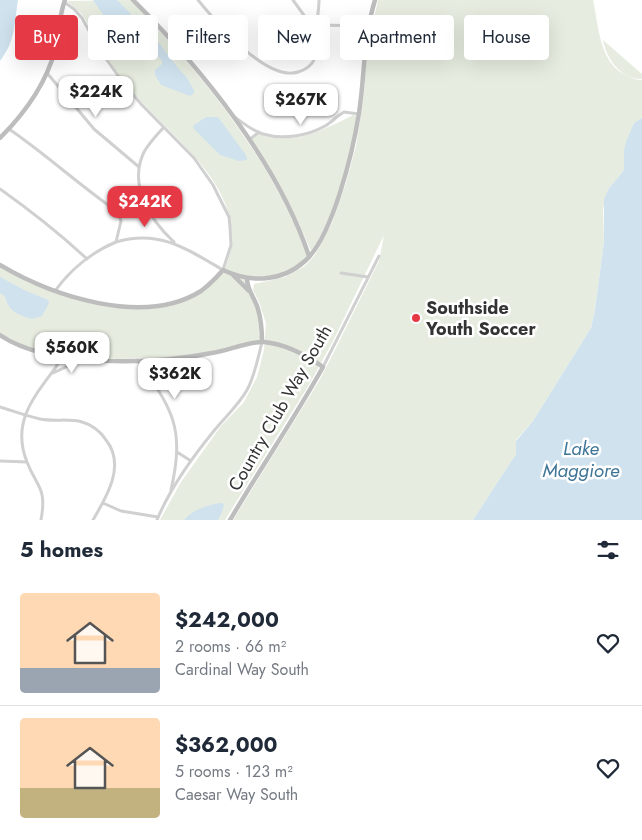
<!DOCTYPE html>
<meta charset="utf-8">
<style>
body{margin:0;font-family:Jost,sans-serif;background:#f6f6f7;color:#1f2937;height:100vh;display:flex;flex-direction:column;font-size:19px;white-space:nowrap}
*{box-sizing:border-box;margin:0}
p{font-size:16px;color:#747a83}
.icon{flex:none;width:28px;height:28px;fill:none;stroke:currentColor;stroke-width:2;stroke-linecap:round;stroke-linejoin:round}
.map{position:relative;height:520px;overflow:hidden}
.sheet{display:flex;flex-direction:column;background:#fff;flex:1}
.sheet>*{flex:none}
.top-card{position:absolute;left:15px;top:15px;width:612px;height:45px;display:flex;gap:10px}
.price{position:absolute;translate:-50% -42px;padding:0 11px;border-radius:10px;background:#fff;color:#222;font-size:16px;line-height:32px;filter:drop-shadow(0 1px 2px #0008)}
.price::after{content:'';position:absolute;left:50%;top:30px;width:15px;height:11px;margin-left:-8px;background:inherit;clip-path:polygon(0 0,100% 0,50% 100%)}
.price.on{background:#e63946;color:#fff}
ul{padding:0;list-style:none}
li{display:flex;align-items:center;gap:15px;height:125px;padding:0 20px}
li+li{border-top:1px solid #e0e1e3}
li span{display:grid;place-items:center;flex:none;width:140px;height:100px;border-radius:5px;color:#555}
li>.icon{margin-inline-start:auto}
span .icon{width:60px;height:60px;fill:#fffc;stroke-width:1}
li b{font-size:21px}
h2{display:flex;justify-content:space-between;align-items:center;height:60px;padding:0 20px;font-size:21px}
.pill{padding:0 18px;border-radius:5px;background:#fff;box-shadow:0 5px 20px #0002;font-size:18px;line-height:45px}
.pill.on{background:#e63946;color:#fff}
.map>svg:first-child{display:block}
.green{fill:#e6ecdf}
.water{fill:#cfe2ee}
.lines{fill:none;stroke-linecap:round;stroke-linejoin:round}
.street{stroke:#d0d0d0;stroke-width:3}
.secondary{stroke:#bdbdbd;stroke-width:4.5}
.poi-dot{fill:#e63946;stroke:#fff;stroke-width:2}
.labels{text-anchor:middle;dominant-baseline:central;stroke-width:5;stroke-linejoin:round;paint-order:stroke}
.poi-label{font-size:18px;font-weight:bold;fill:#333;stroke:#fff;text-anchor:start}
.street-label{font-size:18px;fill:#333;stroke:#fff}
.water-label{font-size:19px;font-style:italic;fill:#3f7597;stroke:#fff}
</style>
<div class="map">
<svg width="642" height="520" viewBox="0 0 642 520">
<rect width="100%" height="100%" fill="#fff"/>
<path class="green" d="M131 0C203 75 269 157 308 255 288 279 252 282 225 269 256 192 173 141 131 90 119 76 108 62 100 46 94 37 90 26 83 16 79 10 72 6 67 1Z
M378 0H593C599 27 599 63 627 76 632 78 636 80 642 80V118L634 123 624 150V170L609 188 603 209 604 241 595 310 591 328 533 421 516 440V454L473 520H233L319 381 332 356 379 261 384 235 333 341 310 383 225 520H160L181 482 221 426 244 402 257 377 264 350 266 323 259 302 253 290 254 284 285 277 305 266 315 255 332 223 346 183 356 146 363 102 368 46Z
M603 40 642 74V79C621 80 606 58 603 40Z
M353 115 357 116C347 162 338 211 311 251 295 211 275 175 251 140L259 134C292 146 324 130 353 115Z
M0 267 27 282 47 290 104 306 134 309 152 308 196 295 223 272 236 277 248 280 259 319 260 340 212 352 170 357 118 359 84 357 37 350 22 345 0 333Z"/>
<path class="water" d="M0 0H18C14 24 16 40 0 61Z
M93 0H117L156 39 178 68 187 78 194 90V93L190 96 161 85 155 75V70L162 64V61L141 37 134 32 113 26 109 23Z
M206 117H218L246 155 247 160 239 161 220 155 194 129 193 126Z
M642 118V520H473L516 454V441L533 421 591 328 595 310 604 241V199L609 188 624 170V150L626 142 634 123Z
M0 277 24 290 48 300 49 303 42 316 32 319C18 315 8 311 5 296L0 293Z
M220 503 224 504 222 512 218 520H184C192 510 208 505 220 503Z"/>
<g class="lines">
<path class="street" d="M198 0C216 22 266 82 298 72 305 70 312 65 315 58 319 50 317 36 317 27 317 18 319 9 319 0
M293 0 306 18 317 25 368 26
M64 2 74 9 82 18 99 49 124 84 141 104 194 158 213 185 229 217 230 227 231 245 223 270C187 249 159 229 116 242
M184 55 217 24
M47 73 94 129 139 167
M236 118C244 124 253 131 263 134 283 140 307 136 325 126 332 122 337 116 344 112L359 114
M163 128C156 136 149 143 144 152 128 185 150 220 174 242
M9 129C47 155 80 186 118 212
M249 140 259 132
M0 189C31 211 59 233 87 259
M118 212 133 205 141 194
M341 273 368 277
M55 291C70 270 92 252 116 242L121 221 118 212
M137 360C173 409 185 428 171 490
M323 367 379 256
M53 373 81 360
M0 407C13 411 27 416 40 419 54 422 69 418 82 422 93 425 100 431 106 440 126 465 107 496 93 520
M177 452 191 461
M0 461 27 462
M103 503 121 511 158 517
M41 520C47 487 37 488 27 462 11 422 34 397 56 367L58 363 55 355
M157 520C170 488 191 459 213 432 224 418 238 406 247 390 255 375 258 358 262 342"/>
<path class="secondary" d="M133 0C202 69 278 163 309 256
M0 138C25 113 46 84 55 50 59 33 59 16 65 0
M0 265C52 296 144 327 201 291 209 285 216 278 223 270 250 283 282 282 305 261 333 236 353 151 359 113 365 74 363 39 375 0
M233 275 249 291
M247 279C247 290 255 298 258 309 261 319 262 331 262 342
M0 335C50 369 155 364 212 353 227 351 250 341 264 342 285 344 306 355 323 367 294 419 260 469 230 520"/>
</g>
<circle class="poi-dot" cx="416" cy="318" r="5"/>
<g class="labels">
<g class="poi-label">
<text x="426" y="308">Southside<tspan x="426" dy="21">Youth Soccer</tspan></text>
</g>
<g class="street-label">
<text transform="translate(280 408) rotate(-60)">Country Club Way South</text>
</g>
<g class="water-label">
<text x="581" y="448">Lake<tspan x="581" dy="22">Maggiore</tspan></text>
</g>
</g>
</svg>
<b class="price" style="left:96px;top:118px">$224K</b>
<b class="price" style="left:301px;top:126px">$267K</b>
<b class="price on" style="left:145px;top:228px">$242K</b>
<b class="price" style="left:72px;top:374px">$560K</b>
<b class="price" style="left:175px;top:400px">$362K</b>
<div class="top-card">
<a class="pill on">Buy</a>
<a class="pill">Rent</a>
<a class="pill">Filters</a>
<a class="pill">New</a>
<a class="pill">Apartment</a>
<a class="pill">House</a>
</div>
</div>
<section class="sheet">
<h2>5 homes<svg class="icon" aria-label="filters" viewBox="0 0 24 24"><path d="M4 7h16M4 17h16"/><circle cx="9" cy="7" r="2"/><circle cx="15" cy="17" r="2"/></svg></h2>
<ul>
<li><span style="background:linear-gradient(#ffd9b3 75%,#9aa5b1 0)"><svg class="icon" aria-label="home" viewBox="0 0 24 24"><path d="M3 11l9-7 9 7M6 9v11h12V9"/></svg></span><div><b>$242,000</b><p>2 rooms · 66 m²</p><p>Cardinal Way South</p></div><svg class="icon" aria-label="heart" viewBox="0 0 24 24"><path d="M12 20l-8-8c-3-5 5-10 8-4 3-6 11-1 8 4z"/></svg></li>
<li><span style="background:linear-gradient(#ffd9b3 70%,#c2b280 0)"><svg class="icon" aria-label="home" viewBox="0 0 24 24"><path d="M3 11l9-7 9 7M6 9v11h12V9"/></svg></span><div><b>$362,000</b><p>5 rooms · 123 m²</p><p>Caesar Way South</p></div><svg class="icon" aria-label="heart" viewBox="0 0 24 24"><path d="M12 20l-8-8c-3-5 5-10 8-4 3-6 11-1 8 4z"/></svg></li>
</ul>
</section>
